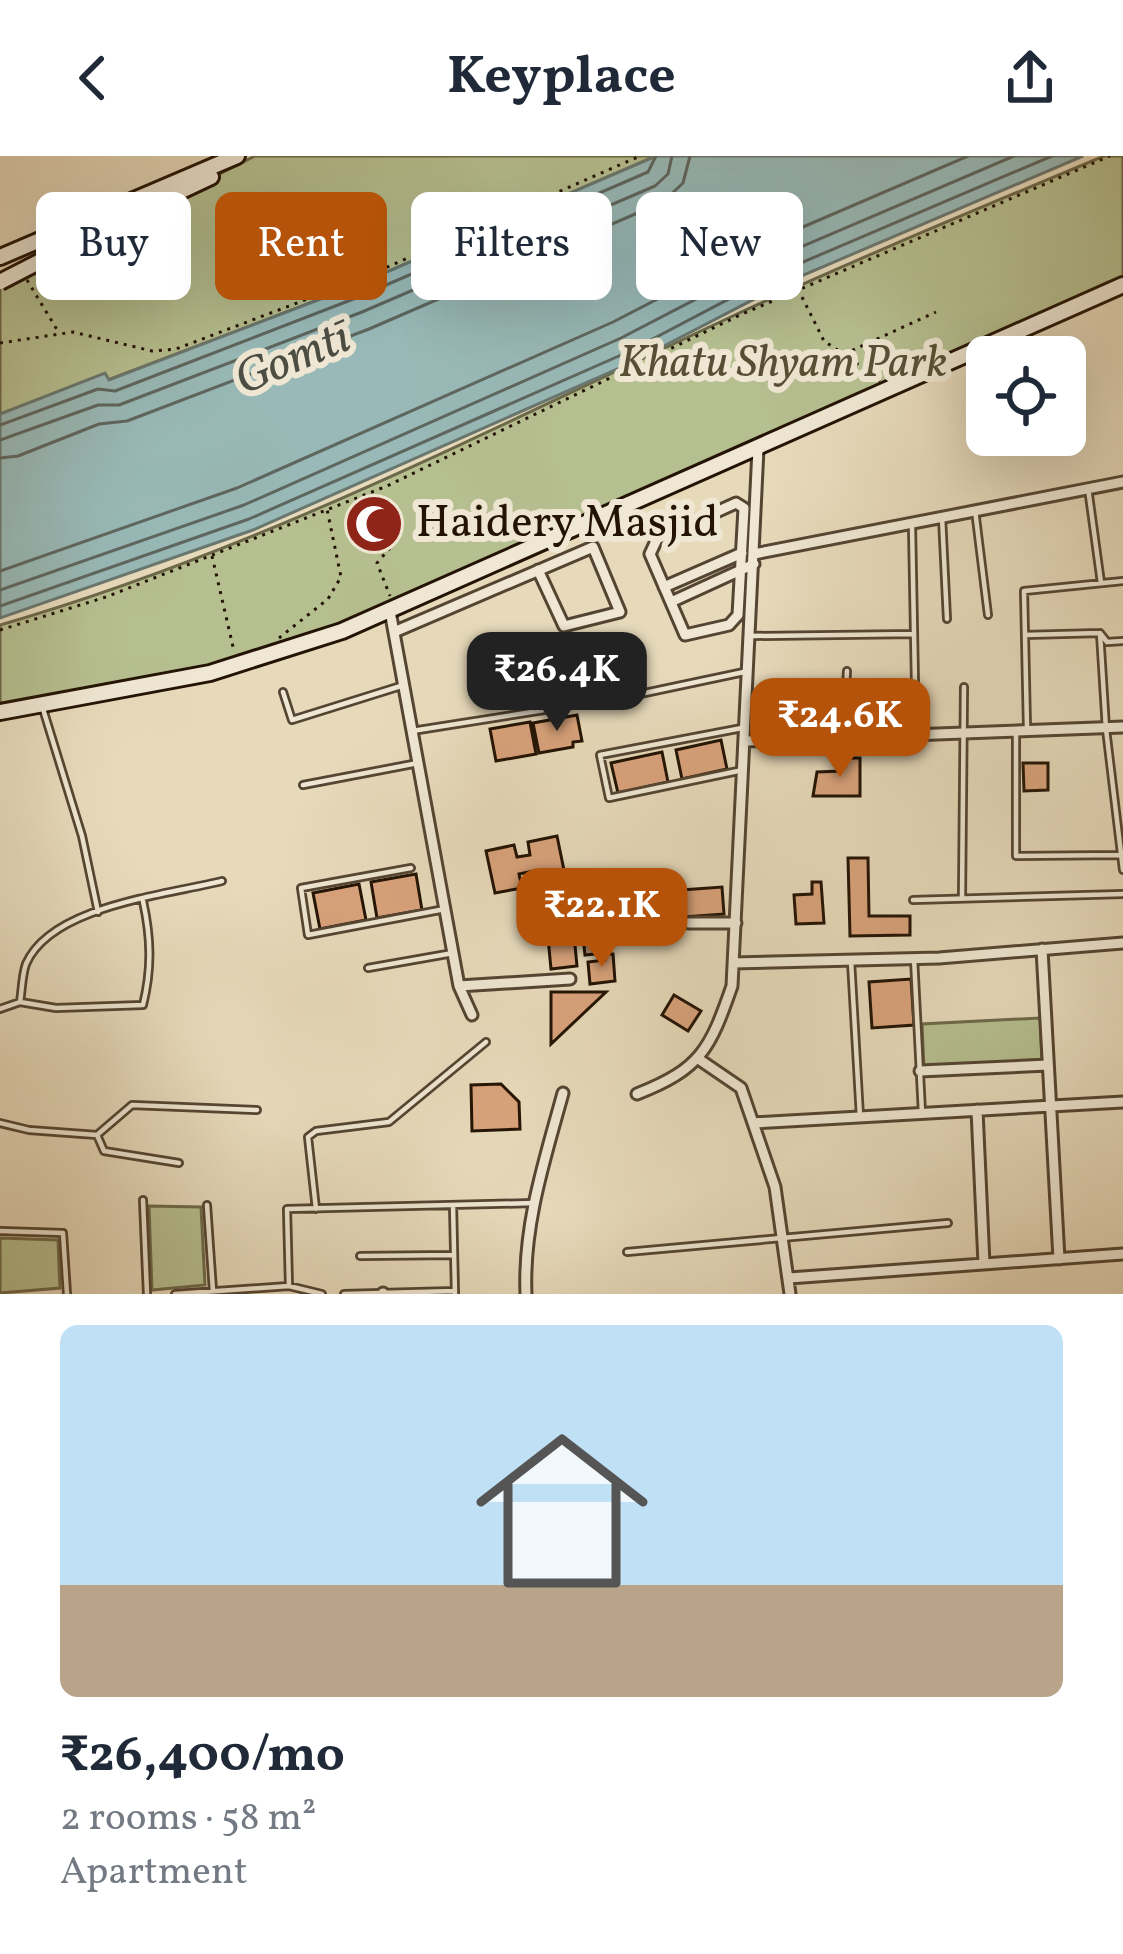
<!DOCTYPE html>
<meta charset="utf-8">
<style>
body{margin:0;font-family:Vollkorn,serif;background:#f2f2f3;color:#1f2937;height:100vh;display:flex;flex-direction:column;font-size:45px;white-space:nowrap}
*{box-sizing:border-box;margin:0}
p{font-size:39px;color:#747a83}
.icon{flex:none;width:66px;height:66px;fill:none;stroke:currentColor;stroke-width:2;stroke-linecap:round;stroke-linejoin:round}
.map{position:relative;height:1138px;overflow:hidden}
.panel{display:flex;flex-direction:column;background:#fff;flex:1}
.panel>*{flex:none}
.hud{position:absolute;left:36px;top:36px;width:1053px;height:108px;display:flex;gap:24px}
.tools{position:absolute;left:966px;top:180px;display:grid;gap:24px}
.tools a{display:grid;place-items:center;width:120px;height:120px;border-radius:18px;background:#fff;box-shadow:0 12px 48px #0002;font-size:60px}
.price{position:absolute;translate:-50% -102px;padding:0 27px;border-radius:24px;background:#b45309;color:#fff;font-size:39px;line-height:78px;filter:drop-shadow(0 3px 6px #0008)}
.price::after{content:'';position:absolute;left:50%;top:72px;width:36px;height:27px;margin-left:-18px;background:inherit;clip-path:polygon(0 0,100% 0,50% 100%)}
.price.active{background:#222;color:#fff}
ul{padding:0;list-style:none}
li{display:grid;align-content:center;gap:24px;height:636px;padding:0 60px}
li span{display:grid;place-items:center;height:372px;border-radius:18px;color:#555}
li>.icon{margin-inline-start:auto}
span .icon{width:216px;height:216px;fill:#fffc;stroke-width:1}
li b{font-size:51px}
.chip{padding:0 42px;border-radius:18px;background:#fff;box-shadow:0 12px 48px #0002;font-size:42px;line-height:108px}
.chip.active{background:#b45309;color:#fff}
header{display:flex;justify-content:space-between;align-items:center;height:156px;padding:0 60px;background:#fff;font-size:54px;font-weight:700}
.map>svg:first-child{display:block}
.green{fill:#b6bf90;stroke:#6c694a;stroke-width:3}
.water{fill:#98b9b7;stroke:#69776f;stroke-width:3}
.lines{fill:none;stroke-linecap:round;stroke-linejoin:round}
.shore{stroke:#5e665e;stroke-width:3}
.building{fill:#d9a37c;stroke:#231304;stroke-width:3}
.lane-casing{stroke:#544532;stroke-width:10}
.street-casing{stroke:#544532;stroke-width:15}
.secondary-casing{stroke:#231304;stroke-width:20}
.path{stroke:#231304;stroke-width:3;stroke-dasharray:3 6;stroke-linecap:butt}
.lane{stroke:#efe7d3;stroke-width:4.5}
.street{stroke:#efe7d3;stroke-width:9}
.secondary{stroke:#efe7d3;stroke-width:14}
.secondary-bridge-casing{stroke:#231304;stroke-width:20;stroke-linecap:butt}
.secondary-bridge{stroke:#efe7d3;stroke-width:14}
.labels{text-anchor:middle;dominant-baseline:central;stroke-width:12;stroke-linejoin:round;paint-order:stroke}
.park-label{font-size:45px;font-style:italic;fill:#564f35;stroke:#efe7d3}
.poi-label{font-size:45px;fill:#231304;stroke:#efe7d3;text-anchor:start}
.water-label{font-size:48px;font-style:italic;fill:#4c4d43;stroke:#efe7d3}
</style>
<header><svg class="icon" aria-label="back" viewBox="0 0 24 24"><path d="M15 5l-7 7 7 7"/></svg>Keyplace<svg class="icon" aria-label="share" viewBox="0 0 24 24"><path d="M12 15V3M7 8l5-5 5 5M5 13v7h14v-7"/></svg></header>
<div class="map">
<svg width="1123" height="1138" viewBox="0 0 1123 1138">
<rect width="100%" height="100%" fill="#e7dabb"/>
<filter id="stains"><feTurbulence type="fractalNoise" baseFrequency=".00167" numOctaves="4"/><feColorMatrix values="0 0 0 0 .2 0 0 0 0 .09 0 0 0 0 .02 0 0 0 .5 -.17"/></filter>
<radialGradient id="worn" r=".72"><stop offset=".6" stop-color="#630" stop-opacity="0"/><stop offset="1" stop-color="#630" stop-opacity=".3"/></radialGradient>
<path class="green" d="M255 0H656L352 131 108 224 104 218 0 258V130Z
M1104 0H1123V124L386 453 204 515 0 551V469C252 396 483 277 720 166 846 107 975 54 1104 0Z
M1040 862 1042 906 924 912 922 868Z
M149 1050 201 1051 205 1129 152 1134Z
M0 1082 58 1084 60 1132 0 1137Z"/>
<path class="water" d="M656 0H1083L787 126 633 206 253 374 0 462V258L105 217 109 224 352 131Z"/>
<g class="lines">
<path class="shore" d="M0 269 98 233 115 235 356 142 648 16 656 0
M0 284 98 249H119L362 156 655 30 668 18 672 0
M0 302 18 300 99 268 127 265 369 173 663 46 683 27 690 0
M0 415 237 332 613 166 768 86 968 0
M0 434 244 349 621 182 775 102 1014 0
M0 450 249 363 628 196 782 115 1052 0"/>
</g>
<path class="building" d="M577 559 582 585 573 586V591L539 597 533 567Z
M530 566 536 598 496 605 490 573Z
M721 584 727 613 682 623 676 594Z
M662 596 668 626 618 637 611 607Z
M840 602H860V640H813L817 616 840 615Z
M1023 607H1048V634L1024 635Z
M557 680 566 724 537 729 534 715 519 718 522 732 495 737 486 695 514 689 517 701 530 699 528 686Z
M848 702H868L869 760H910V779L850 780Z
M416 718 422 754 377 762 371 726Z
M812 726H821L824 767 796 768 794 739 812 738Z
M359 728 366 764 320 773 313 737Z
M722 731 724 758 684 761 682 734Z
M671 739 674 760 645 763 642 742Z
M633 743 637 774 616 776 612 745Z
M572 758 577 810 551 813 546 761Z
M600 760 604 797 585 799 581 762Z
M605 798H613L615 825 590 828 588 806 605 804Z
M911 823 914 869 872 872 869 826Z
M551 836H606L551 888Z
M674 839 701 855 688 875 662 859Z
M501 928 519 946 520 973 472 975 471 929Z"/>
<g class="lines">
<defs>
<path id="lane" d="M1088 332 1101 427
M975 354 988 459
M942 361 947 463
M912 370 916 580
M1100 477 1106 573 1123 714
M1025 479 1100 477 1107 486 1123 485
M752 480 914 478
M283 536 292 564 404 529
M588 549 744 516
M43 553 82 680 98 756
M1027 571 1024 435 1123 425
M742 572 600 599 609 642 743 614
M412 575 557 552
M1016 577V700L1121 699
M843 582 847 515
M303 629 418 607
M411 712 301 732 308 779 445 753
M962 742 964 531
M913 744 1123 738
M914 802 922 957
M851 805 860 961
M368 812 453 797
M20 846 56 852 143 849C152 812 151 782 143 745
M0 853 20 846C22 834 22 819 26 808 51 750 166 739 222 725
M0 967 29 974 97 979 104 995 179 1007
M97 979 132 949 257 954
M143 1044 147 1138
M207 1049 213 1135
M453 1049 455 1138
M316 1053 308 981 316 975 389 966 486 886
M0 1075 63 1077 67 1138
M627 1096 948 1067
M360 1100 454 1099
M289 1130 287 1053 534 1047
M175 1138 289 1130 322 1138
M344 1138 455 1135"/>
<path id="street" d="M736 347 744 352 738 459 729 469 685 479 650 398 657 383Z
M754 398 1123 326
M664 431 742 397
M671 446 754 408
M390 455 459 830 472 859
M394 476 593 391 620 456 564 470 538 414
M747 585 1123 571
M689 767H736
M1042 793 1059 1103
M733 807 939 802 1123 787
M459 830 570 823
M700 904 741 932 775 1031 790 1138
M920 915 1048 909
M637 938C701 913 710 893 732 830L758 293
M977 954 984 1108
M753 967 1123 946
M789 1122 1123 1098
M383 1137V1138
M526 1138C523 1069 545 1003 563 937"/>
<path id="secondary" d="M118 65 211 21
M0 101 237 0
M0 556 210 517 342 475 1123 129"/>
</defs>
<use href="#lane" class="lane-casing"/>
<use href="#street" class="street-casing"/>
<use href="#secondary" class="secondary-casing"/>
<path class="path" d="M27 124 59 177
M798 133 824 185 842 197
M0 187 73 176 152 195 176 193 360 123 640 0
M880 225 844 198 936 156
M384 351 396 385 377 407 390 440
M212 400 234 495
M0 474 106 441 387 330 740 159 1110 0
M279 482 328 443 341 421 327 353"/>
<use href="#lane" class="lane"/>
<use href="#street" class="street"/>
<use href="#secondary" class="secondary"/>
<defs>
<path id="secondary-bridge" d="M0 126 118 65"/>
</defs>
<use href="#secondary-bridge" class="secondary-bridge-casing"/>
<use href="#secondary-bridge" class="secondary-bridge"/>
</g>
<defs>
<symbol id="mosque-disc" viewBox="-11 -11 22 22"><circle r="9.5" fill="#8f2418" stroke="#efe7d3"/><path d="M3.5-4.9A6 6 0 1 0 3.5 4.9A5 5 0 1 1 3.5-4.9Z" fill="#fff"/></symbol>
</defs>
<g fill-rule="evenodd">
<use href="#mosque-disc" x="341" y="335" width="66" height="66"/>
</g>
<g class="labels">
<g class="park-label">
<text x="783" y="208">Khatu Shyam Park</text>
</g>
<g class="poi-label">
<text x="416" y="368">Haidery Masjid</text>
</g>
<g class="water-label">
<text transform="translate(293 204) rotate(-23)">Gomtī</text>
</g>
</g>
<rect width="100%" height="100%" filter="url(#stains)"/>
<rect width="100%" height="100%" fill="url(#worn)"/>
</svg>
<div class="tools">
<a><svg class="icon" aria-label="locate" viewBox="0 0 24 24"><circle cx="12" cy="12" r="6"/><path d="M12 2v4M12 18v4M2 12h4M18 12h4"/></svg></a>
</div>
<b class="price active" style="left:557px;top:578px">₹26.4K</b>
<b class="price" style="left:840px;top:624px">₹24.6K</b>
<b class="price" style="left:602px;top:814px">₹22.1K</b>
<div class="hud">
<a class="chip">Buy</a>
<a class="chip active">Rent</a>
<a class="chip">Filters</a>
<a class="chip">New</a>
</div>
</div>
<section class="panel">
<ul>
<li><span style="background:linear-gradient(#bfe0f5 70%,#b9a48a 0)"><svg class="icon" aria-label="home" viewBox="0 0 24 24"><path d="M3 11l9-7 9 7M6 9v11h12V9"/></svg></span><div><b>₹26,400/mo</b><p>2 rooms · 58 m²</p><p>Apartment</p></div></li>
</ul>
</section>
